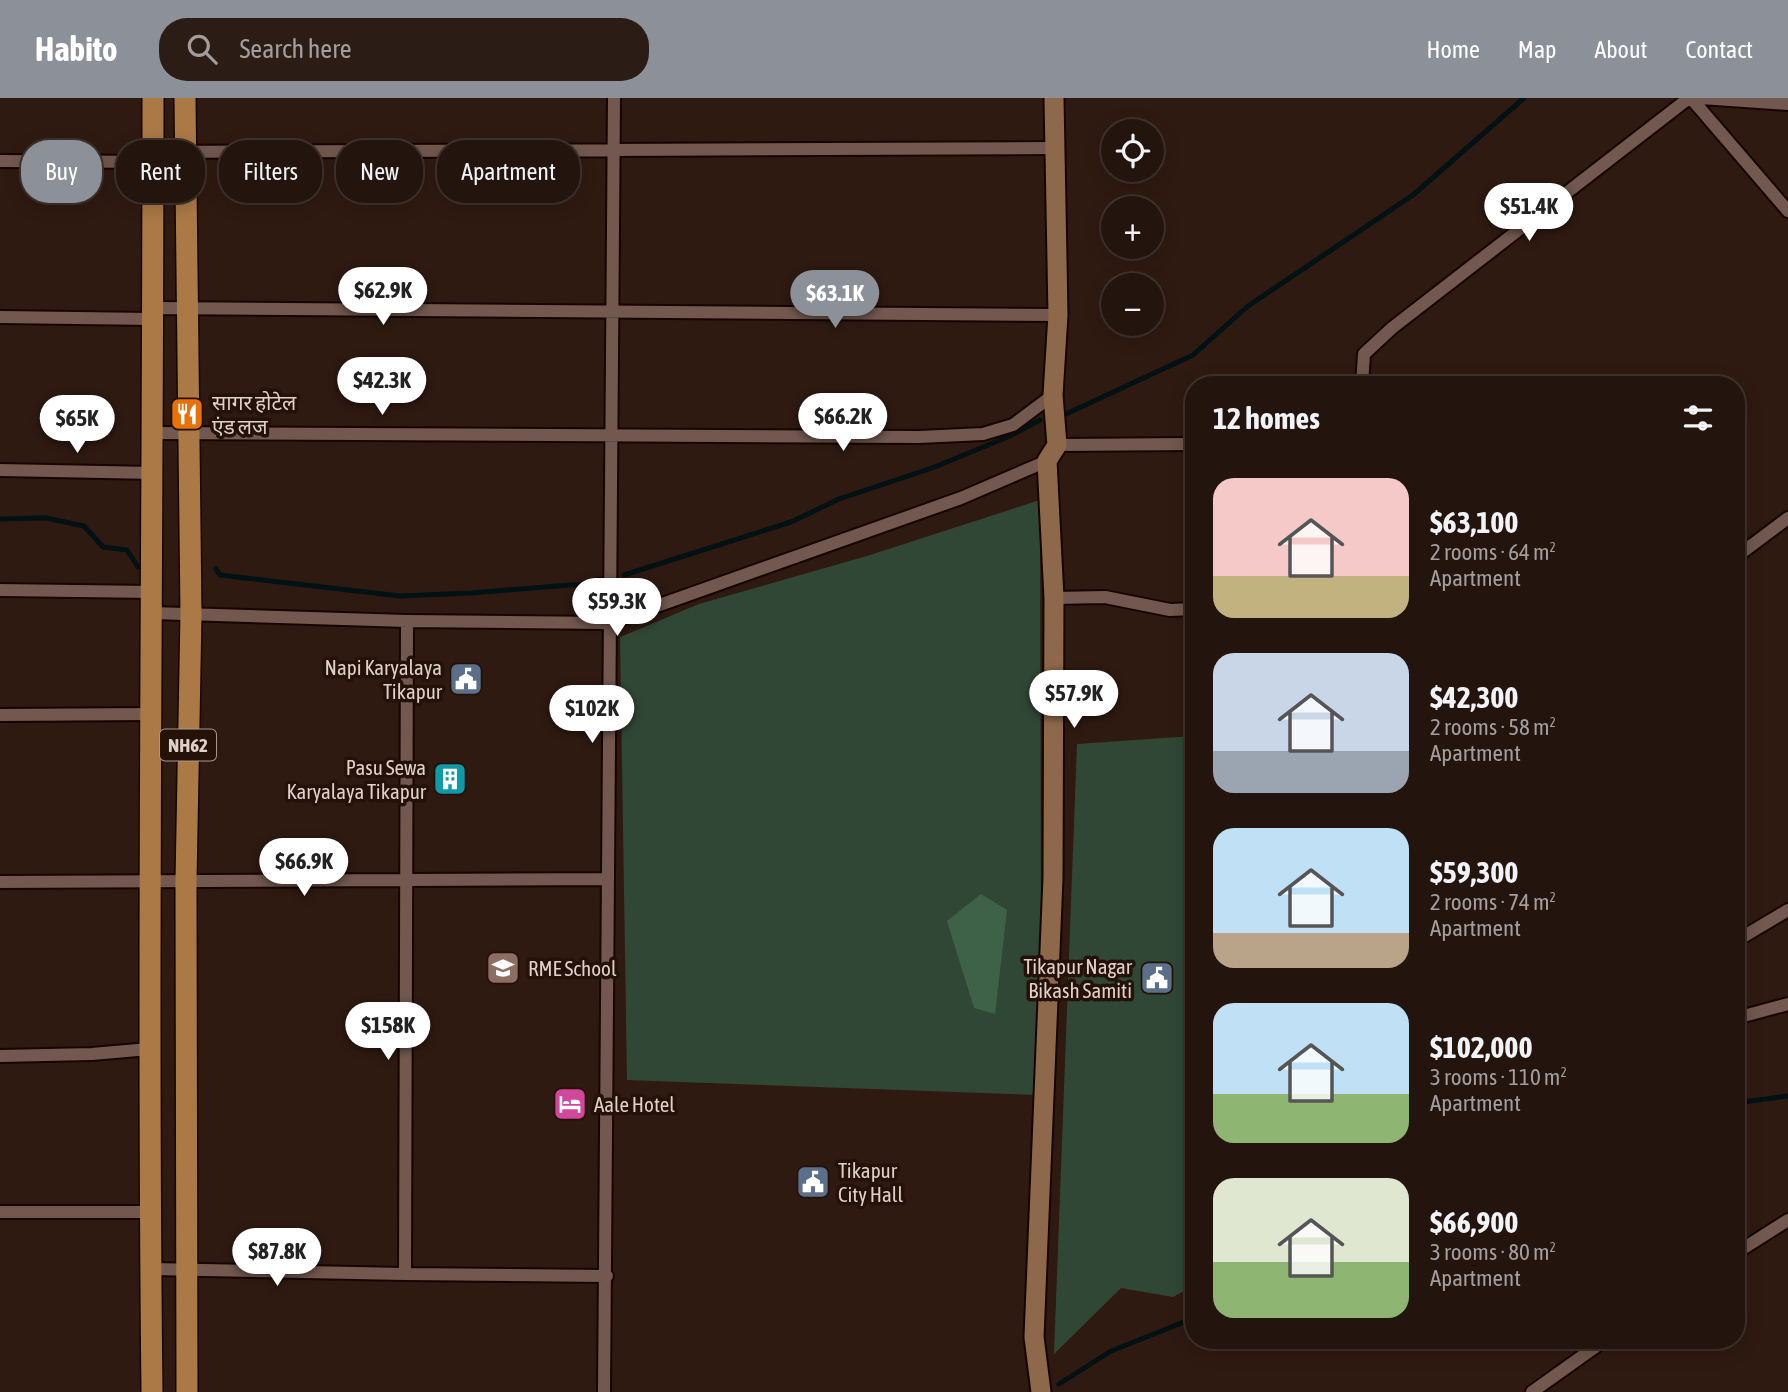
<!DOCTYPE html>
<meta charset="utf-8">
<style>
body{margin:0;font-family:"Asap Condensed","Noto Sans Devanagari",sans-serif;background:#2b1d16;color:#f1f3f6;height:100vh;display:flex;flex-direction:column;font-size:26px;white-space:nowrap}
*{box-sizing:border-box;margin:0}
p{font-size:23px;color:#a39e9d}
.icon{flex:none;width:38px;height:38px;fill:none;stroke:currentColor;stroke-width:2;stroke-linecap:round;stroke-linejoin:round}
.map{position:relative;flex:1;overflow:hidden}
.details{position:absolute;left:1185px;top:278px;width:560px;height:973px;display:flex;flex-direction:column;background:#23140d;border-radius:28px;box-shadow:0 4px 18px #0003,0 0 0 2px #40332e}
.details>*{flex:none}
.banner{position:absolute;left:21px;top:42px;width:665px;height:63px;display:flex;gap:14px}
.controls{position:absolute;left:1101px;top:21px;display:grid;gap:14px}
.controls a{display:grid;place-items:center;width:63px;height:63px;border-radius:50%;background:#23140d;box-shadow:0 4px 18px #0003,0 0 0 2px #40332e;font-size:35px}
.price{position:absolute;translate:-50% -60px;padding:0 16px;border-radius:24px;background:#fff;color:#222;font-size:23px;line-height:46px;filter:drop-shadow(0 2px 4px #0008)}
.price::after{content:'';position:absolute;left:50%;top:42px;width:21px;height:16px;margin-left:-10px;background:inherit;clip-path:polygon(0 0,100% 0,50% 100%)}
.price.active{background:#8c9099;color:#fff}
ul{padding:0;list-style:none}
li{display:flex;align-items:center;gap:21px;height:175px;padding:0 28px}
li span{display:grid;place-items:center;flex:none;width:196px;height:140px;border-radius:21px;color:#555}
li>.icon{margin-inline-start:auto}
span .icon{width:84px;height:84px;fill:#fffc;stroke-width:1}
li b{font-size:30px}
h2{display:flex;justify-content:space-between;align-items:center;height:84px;padding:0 28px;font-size:30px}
.chip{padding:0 24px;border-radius:28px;background:#23140d;box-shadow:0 4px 18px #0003,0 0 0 2px #40332e;font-size:24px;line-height:63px}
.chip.active{background:#8c9099;color:#fff}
header{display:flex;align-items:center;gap:42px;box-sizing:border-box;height:98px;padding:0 35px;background:#8c9099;color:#fff}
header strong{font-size:33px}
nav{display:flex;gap:38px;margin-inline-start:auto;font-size:24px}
.search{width:490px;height:63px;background:#2b1d16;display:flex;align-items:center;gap:18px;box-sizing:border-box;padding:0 24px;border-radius:28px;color:#a39e9d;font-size:26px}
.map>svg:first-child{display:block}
.green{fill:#314736}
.forest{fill:#3e6247}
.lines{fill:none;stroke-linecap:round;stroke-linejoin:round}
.stream{stroke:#021113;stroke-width:5}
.street-casing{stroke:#160501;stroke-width:16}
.secondary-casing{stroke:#160501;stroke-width:23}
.primary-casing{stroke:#160501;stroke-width:24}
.street{stroke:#72584e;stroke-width:12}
.secondary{stroke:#8e684a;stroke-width:19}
.primary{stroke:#aa7946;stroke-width:21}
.labels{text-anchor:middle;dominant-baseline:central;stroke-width:7;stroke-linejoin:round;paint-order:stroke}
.shield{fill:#241108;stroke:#a79790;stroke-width:2}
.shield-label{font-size:19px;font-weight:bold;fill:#dfd0ca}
.poi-label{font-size:21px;fill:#dfd0ca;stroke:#241108;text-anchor:start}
</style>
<header>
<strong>Habito</strong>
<div class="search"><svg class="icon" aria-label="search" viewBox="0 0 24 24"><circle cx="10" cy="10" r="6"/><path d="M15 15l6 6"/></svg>Search here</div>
<nav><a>Home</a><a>Map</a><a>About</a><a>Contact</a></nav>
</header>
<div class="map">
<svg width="1788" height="1294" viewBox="0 0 1788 1294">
<rect width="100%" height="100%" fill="#2f1a11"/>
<path class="green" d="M1040 402 1041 842 1036 997 627 982 620 539 699 506 867 458Z
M1193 638V1188L1173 1199 1121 1190 1054 1256 1077 646Z"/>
<path class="forest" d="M981 796 1007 812 995 916 974 910 947 823Z"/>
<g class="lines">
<path class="stream" d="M1066 316 1193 257 1248 208 1413 97 1524 0
M0 421 46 420 84 428 103 449 127 452 138 469
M216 471 220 477 400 498 471 495 582 486 600 481
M624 477 791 424 839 401 932 370 1010 338 1040 322
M1736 1005 1788 998
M1059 1286 1111 1253 1194 1220"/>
<defs>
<path id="street" d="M1691 0 1788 113
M1701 0 1788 6
M153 54 1055 50
M0 63 153 64
M153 210 1058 217
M0 219 153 221
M1362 287 1364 256 1392 230 1689 0
M153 335 919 339 983 336 1013 327 1053 297
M1057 347 1194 346
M0 372 154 375
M1736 459 1788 420
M0 492 153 494
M1054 500 1105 499 1170 512 1194 511
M153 515 407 523 609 525 961 400 1047 363
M407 523 405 1176 607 1178
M0 617 150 616
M0 784 608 781
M1736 843 1788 812
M1736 920 1788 906
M0 958 92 956 149 951
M0 1114H149
M1736 1155 1788 1122
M150 1171 405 1176
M604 1294 614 0
M1532 1294 1605 1242"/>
<path id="secondary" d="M1041 1294 1034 1239 1053 780 1054 500 1047 363 1057 347 1053 297 1058 217 1054 0"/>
<path id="primary" d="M185 0 191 516 186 784 187 1294
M152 1294C147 862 153 431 153 0"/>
</defs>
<use href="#street" class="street-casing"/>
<use href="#secondary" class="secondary-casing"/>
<use href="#primary" class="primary-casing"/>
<use href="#street" class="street"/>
<use href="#secondary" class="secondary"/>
<use href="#primary" class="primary"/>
</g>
<defs>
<symbol id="restaurant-square" viewBox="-11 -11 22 22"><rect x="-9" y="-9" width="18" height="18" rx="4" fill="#e8710a" stroke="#241108"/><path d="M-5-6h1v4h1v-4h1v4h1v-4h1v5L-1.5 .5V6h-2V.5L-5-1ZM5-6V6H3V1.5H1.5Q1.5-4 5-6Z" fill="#fff"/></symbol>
<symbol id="civic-square" viewBox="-11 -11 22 22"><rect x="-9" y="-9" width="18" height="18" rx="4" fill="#5c6f8a" stroke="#241108"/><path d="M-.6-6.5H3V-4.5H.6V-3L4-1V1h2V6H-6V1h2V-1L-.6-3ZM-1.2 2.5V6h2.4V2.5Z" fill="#fff"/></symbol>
<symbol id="building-square" viewBox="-11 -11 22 22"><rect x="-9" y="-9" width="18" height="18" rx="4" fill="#0f9aa8" stroke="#241108"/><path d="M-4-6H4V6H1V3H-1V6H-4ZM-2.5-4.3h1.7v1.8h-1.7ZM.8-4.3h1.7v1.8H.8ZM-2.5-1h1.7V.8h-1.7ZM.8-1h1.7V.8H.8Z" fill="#fff"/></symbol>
<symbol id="school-square" viewBox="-11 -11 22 22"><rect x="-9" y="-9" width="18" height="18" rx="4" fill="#8d6e63" stroke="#241108"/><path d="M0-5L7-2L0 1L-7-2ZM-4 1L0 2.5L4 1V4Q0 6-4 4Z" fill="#fff"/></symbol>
<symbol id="hotel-square" viewBox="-11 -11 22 22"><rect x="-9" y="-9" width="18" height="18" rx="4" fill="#d1479c" stroke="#241108"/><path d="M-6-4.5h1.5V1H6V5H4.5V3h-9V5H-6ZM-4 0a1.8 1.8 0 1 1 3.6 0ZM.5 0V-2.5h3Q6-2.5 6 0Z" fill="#fff"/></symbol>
</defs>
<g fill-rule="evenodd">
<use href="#restaurant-square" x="168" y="297" width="38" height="38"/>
<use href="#civic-square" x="447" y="562" width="38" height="38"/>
<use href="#building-square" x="431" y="662" width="38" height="38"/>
<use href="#school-square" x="484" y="851" width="38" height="38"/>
<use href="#civic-square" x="1138" y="861" width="38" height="38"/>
<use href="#hotel-square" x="551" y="987" width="38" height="38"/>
<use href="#civic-square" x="794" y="1065" width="38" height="38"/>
</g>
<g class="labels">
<rect class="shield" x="160" y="631.5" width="56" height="31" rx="5"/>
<g class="shield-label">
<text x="188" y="647">NH62</text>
</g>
<g class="poi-label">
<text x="212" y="304">सागर होटेल<tspan x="212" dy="24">एंड लज</tspan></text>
<text x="442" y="569" text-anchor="end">Napi Karyalaya<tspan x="442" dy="24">Tikapur</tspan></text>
<text x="426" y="669" text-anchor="end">Pasu Sewa<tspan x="426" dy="24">Karyalaya Tikapur</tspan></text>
<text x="1132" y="868" text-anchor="end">Tikapur Nagar<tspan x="1132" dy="24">Bikash Samiti</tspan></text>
<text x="528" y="870">RME School</text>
<text x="594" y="1006">Aale Hotel</text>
<text x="838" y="1072">Tikapur<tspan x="838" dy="24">City Hall</tspan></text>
</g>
</g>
</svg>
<div class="controls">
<a><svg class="icon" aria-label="locate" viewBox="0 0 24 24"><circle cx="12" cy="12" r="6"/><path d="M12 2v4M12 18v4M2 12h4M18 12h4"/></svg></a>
<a>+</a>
<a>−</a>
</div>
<b class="price" style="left:1529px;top:145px">$51.4K</b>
<b class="price" style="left:383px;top:229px">$62.9K</b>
<b class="price active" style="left:835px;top:232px">$63.1K</b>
<b class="price" style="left:382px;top:319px">$42.3K</b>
<b class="price" style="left:843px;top:355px">$66.2K</b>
<b class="price" style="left:77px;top:357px">$65K</b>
<b class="price" style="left:617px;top:540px">$59.3K</b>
<b class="price" style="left:1074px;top:632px">$57.9K</b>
<b class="price" style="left:592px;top:647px">$102K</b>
<b class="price" style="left:304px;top:800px">$66.9K</b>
<b class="price" style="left:388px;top:964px">$158K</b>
<b class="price" style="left:277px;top:1190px">$87.8K</b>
<div class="banner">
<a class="chip active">Buy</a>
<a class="chip">Rent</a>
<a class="chip">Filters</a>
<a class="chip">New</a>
<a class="chip">Apartment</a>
</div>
<section class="details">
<h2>12 homes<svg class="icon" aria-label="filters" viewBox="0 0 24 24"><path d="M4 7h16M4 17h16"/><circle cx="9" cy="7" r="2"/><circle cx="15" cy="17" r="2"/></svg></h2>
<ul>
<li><span style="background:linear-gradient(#f6c9c9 70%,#c2b280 0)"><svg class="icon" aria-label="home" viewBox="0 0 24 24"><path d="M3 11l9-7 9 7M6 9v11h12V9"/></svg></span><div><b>$63,100</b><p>2 rooms · 64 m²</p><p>Apartment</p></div></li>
<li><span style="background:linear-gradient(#c9d6e8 70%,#9aa5b1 0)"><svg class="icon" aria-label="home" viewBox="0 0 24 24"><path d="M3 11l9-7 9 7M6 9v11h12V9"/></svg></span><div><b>$42,300</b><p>2 rooms · 58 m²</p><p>Apartment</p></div></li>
<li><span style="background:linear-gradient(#bfe0f5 75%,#b9a48a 0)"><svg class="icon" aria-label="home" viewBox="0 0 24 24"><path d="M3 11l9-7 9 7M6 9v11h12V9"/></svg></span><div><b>$59,300</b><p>2 rooms · 74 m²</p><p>Apartment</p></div></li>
<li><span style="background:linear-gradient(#bfe0f5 65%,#8fb573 0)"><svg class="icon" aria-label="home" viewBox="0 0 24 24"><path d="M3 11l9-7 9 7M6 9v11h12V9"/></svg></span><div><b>$102,000</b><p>3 rooms · 110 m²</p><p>Apartment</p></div></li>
<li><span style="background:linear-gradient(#dfe7d0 60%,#8fb573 0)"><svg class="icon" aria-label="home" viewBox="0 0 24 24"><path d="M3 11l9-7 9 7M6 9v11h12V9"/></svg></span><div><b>$66,900</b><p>3 rooms · 80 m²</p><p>Apartment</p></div></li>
</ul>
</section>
</div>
